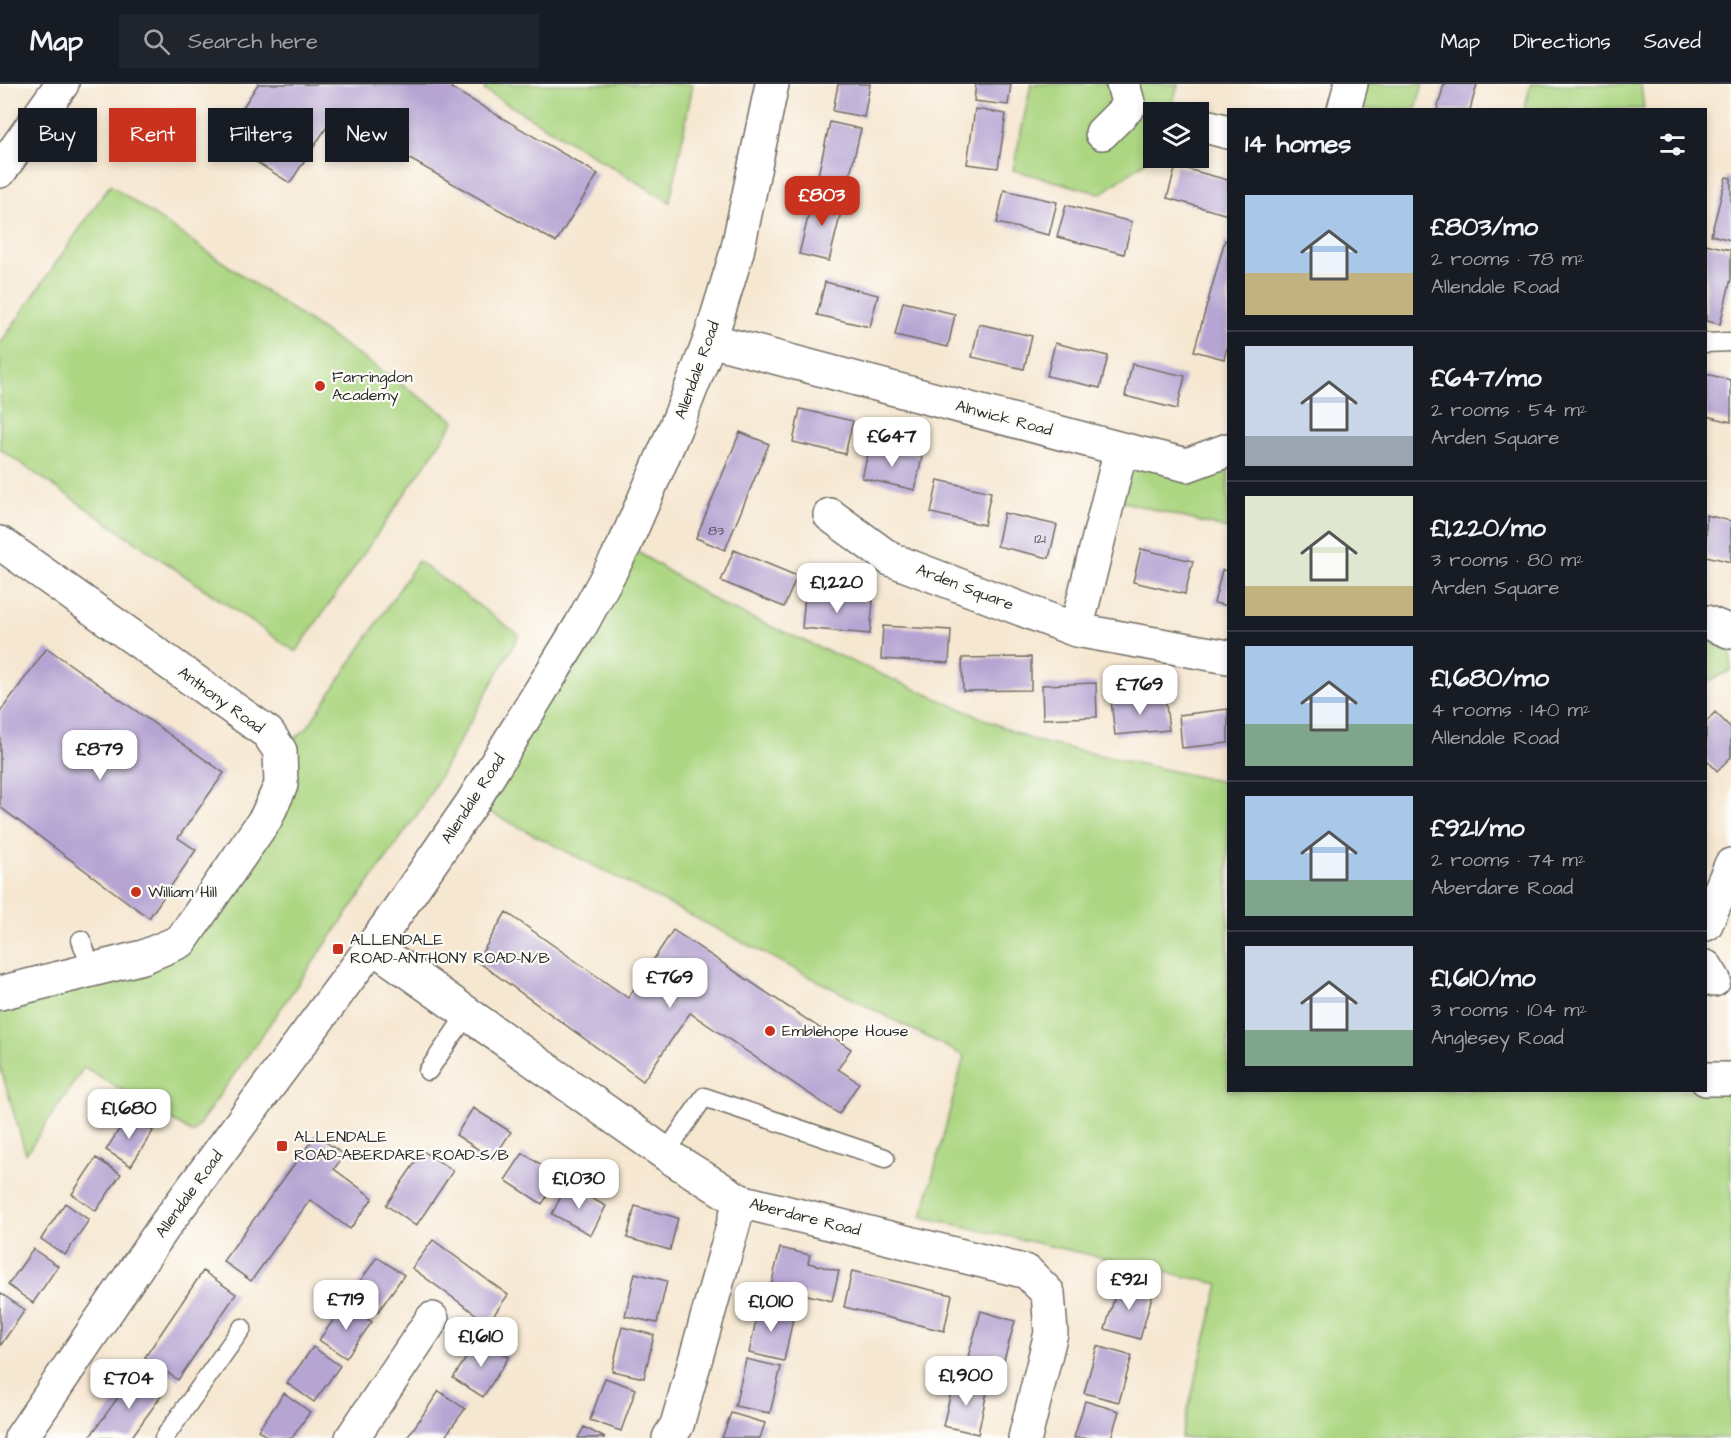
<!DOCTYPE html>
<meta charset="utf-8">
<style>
body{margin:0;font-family:"Architects Daughter",sans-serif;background:#20242c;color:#f1f3f6;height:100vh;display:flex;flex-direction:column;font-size:22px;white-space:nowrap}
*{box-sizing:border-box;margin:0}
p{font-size:20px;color:#9ea1a6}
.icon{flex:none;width:33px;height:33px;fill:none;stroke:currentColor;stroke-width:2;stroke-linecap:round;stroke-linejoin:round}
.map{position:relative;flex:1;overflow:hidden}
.details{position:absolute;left:1227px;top:24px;width:480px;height:984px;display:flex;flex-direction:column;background:#171b24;border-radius:0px;box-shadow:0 3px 9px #0003}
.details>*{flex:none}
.hud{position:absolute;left:18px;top:24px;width:570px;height:54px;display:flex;gap:12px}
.buttons{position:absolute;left:1143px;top:18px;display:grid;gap:12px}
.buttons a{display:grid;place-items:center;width:66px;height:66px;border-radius:0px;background:#171b24;box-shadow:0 3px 9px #0003;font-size:30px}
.price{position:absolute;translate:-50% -51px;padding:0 14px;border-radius:12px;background:#fff;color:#222;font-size:20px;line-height:39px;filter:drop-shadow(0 2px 3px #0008)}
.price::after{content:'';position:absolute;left:50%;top:36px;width:18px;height:14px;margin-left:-9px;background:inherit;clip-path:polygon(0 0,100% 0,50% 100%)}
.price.selected{background:#c8321e;color:#fff}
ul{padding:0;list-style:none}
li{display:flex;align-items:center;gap:18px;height:150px;padding:0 18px}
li+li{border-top:2px solid #363941}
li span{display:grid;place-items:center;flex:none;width:168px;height:120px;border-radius:0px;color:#555}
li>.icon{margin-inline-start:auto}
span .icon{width:72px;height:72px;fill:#fffc;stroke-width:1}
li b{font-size:26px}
h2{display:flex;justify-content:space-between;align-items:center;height:72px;padding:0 18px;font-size:26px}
.pill{padding:0 21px;border-radius:0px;background:#171b24;box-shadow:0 3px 9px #0003;font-size:21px;line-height:54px}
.pill.selected{background:#c8321e;color:#fff}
header{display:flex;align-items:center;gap:36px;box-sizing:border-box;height:84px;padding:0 30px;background:#171b24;border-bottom:2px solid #363941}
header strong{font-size:28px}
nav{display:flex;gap:33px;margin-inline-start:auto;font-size:21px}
.search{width:420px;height:54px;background:#20242c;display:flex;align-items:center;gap:15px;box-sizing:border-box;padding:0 21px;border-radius:0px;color:#9ea1a6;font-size:22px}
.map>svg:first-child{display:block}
.green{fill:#acd681;stroke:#6c8056;stroke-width:1.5}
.building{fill:#b6a5d3}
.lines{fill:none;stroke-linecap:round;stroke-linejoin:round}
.service-casing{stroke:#726d65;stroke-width:21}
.minor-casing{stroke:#726d65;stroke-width:36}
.tertiary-casing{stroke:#726d65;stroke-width:36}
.service{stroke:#fff;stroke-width:18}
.minor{stroke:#fff;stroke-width:33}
.tertiary{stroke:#fff;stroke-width:33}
.poi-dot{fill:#c8321e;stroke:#fdfcf7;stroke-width:2}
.labels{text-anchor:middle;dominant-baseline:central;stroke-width:4.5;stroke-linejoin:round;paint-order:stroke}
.number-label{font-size:14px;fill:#4e4a55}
.street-label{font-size:16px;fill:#2b2b2b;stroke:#fdfcf7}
.poi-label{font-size:16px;fill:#2b2b2b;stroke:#fdfcf7;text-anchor:start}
</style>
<header>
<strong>Map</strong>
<div class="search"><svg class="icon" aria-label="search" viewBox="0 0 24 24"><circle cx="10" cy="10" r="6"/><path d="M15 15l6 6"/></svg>Search here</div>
<nav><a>Map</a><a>Directions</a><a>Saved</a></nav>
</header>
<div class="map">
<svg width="1731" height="1354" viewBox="0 0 1731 1354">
<rect width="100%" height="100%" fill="#fdfcf7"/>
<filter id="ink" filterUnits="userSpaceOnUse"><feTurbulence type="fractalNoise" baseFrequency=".0167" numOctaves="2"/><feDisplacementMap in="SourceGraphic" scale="12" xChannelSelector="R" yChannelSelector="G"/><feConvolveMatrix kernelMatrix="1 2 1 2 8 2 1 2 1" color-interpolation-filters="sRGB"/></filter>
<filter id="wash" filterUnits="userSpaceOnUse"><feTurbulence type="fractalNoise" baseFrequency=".008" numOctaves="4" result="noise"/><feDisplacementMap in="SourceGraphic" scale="24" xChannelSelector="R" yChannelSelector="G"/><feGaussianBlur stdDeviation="1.35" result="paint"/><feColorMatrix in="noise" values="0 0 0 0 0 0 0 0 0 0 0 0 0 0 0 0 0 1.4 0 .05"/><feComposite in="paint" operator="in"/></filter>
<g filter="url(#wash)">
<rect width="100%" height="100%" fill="#f6e7d1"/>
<path class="green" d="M487 0H693L670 118 484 6Z
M1031 0H1178L1171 28H1154L1153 72 1101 110 1013 86Z
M1351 0H1423L1416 25 1344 26Z
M1531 0H1641L1644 25H1524Z
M110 101 455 337 296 568 0 365V260Z
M1121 365 1228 366V445L1109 414Z
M625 460 722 521 1035 657 1228 699V1006H1706L1731 995V1354H1181L1219 1200 922 1133 964 972 472 719Z
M418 477 519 551 423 722 193 1049 84 983 26 1070 0 982V909L181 856 266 734 280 667 307 644Z
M1706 538 1731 548V586L1706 598Z"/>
<g id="blocks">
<path class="building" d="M258 0H453L451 4 598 90 556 158 334 32 290 99 232 63 243 46 232 40Z
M838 0H870L864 33 833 27Z
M976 0H1011L1008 21 974 17Z
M1444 0H1477L1470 26H1437Z
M975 25 1006 30 998 84 967 80Z
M830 38 861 45 846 107 816 100Z
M1176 82 1228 96V131L1167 114Z
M1726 93 1731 94V156L1711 151Z
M1004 106 1057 118 1049 151 997 139Z
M814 109 844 116 829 177 799 170Z
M1066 121 1132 138 1124 170 1057 153Z
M1225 156 1228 157V260L1224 275 1194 267Z
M1706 160 1731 166V195L1720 240 1706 237Z
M825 198 878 211 870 243 817 231Z
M903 218 955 230 948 263 895 251Z
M979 240 1032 252 1024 285 972 273Z
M1055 259 1108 272 1100 304 1047 292Z
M1132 280 1185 292 1177 325 1125 312Z
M1706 290 1731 296V338L1706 332Z
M800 325 853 337 845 370 793 358Z
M740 348 769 360 725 466 696 454Z
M870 361 922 373 915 406 862 394Z
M938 396 991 408 984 441 931 429Z
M1004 429 1057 441 1049 474 997 462Z
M1706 431 1731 437V478L1706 472Z
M1141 465 1193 477 1185 510 1133 498Z
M734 466 797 492 784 523 721 497Z
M1222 486 1228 487V522L1214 519Z
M805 511 873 517 870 550 802 544Z
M883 542 951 546 949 579 881 575Z
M47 564 224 689 178 754 196 766 149 834 0 723V628Z
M1031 573V606L963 607 962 574Z
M1096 599 1097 633 1043 635 1042 601Z
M1165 612 1169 646 1115 651 1111 617Z
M1228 625V659L1182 664 1179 631Z
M1715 628 1731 644V673L1717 687 1706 675V638Z
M506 828 628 914 673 846 851 965 838 985 859 999 839 1030 690 929 643 997 477 877Z
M473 1024 511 1048 493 1075 456 1051Z
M128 1031 153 1047 131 1082 106 1066Z
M316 1051 344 1071 334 1085 373 1114 350 1145 310 1116 251 1197 223 1177Z
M423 1067 453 1087 416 1142 386 1121Z
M523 1069 560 1093 542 1120 505 1096Z
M96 1074 121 1090 96 1127 72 1110Z
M567 1101 606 1122 591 1151 552 1130Z
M65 1119 89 1136 65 1171 41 1155Z
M635 1122 678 1134 670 1166 627 1154Z
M433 1156 508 1211 488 1239 412 1184Z
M780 1164 810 1171 808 1179 839 1187 832 1217 771 1202Z
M33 1165 58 1182 33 1219 8 1201Z
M377 1173 404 1191 378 1228 352 1209Z
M203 1187 236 1210 178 1296 145 1273Z
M852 1187 952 1211 944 1247 844 1223Z
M635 1189 667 1197 657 1239 625 1232Z
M1119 1199 1153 1209 1140 1255 1105 1245Z
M0 1209 25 1226 0 1262Z
M345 1220 372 1238 346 1274 319 1256Z
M759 1222 794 1230 784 1277 749 1269Z
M981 1227 1015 1237 1002 1283 968 1273Z
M622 1243 654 1251 644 1294 612 1287Z
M479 1254 509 1273 483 1313 453 1294Z
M1097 1262 1132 1272 1119 1318 1084 1309Z
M313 1263 340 1282 314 1318 287 1299Z
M746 1275 781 1283 770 1329 735 1322Z
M136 1288 164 1308 131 1354H89Z
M605 1294 636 1305 621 1347 590 1336Z
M954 1295 988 1303 978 1350 943 1342Z
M439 1307 465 1325 446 1351 450 1354H407Z
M284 1309 310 1328 292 1354H269L258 1346Z
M1085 1317 1119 1327 1111 1354H1074Z
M731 1329 765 1339 760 1354H722Z
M584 1343 605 1354H578Z"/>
</g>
</g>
<g filter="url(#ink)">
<use href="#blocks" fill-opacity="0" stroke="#726d65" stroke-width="1.5"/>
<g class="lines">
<defs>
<path id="service" d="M1706 259 1731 258
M81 856 92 885
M428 987 467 930
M665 1070 704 1013 885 1074
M164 1354 242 1244"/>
<path id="minor" d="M1344 26 1351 0
M1198 40 1228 48
M1102 49 1129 22 1123 0
M0 87 62 0
M710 256 1121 365 1187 381 1228 366
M830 431 890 475 1076 546 1228 573
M0 459 268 649 280 667 281 701 266 734 181 857 143 873 0 909
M1706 538 1731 548
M1076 546 1121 365
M1706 840 1731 781
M372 862 673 1075 740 1117 1027 1188 1048 1209 1051 1249 1025 1354
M1706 883 1714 896
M1706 995H1731
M352 1354 432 1235
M669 1354 677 1341 740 1117"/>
<path id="tertiary" d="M21 1354 166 1140 388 841 472 719 581 541 625 460 679 335 710 256 737 168 772 0"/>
</defs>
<use href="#service" class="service-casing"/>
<use href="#minor" class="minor-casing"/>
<use href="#tertiary" class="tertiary-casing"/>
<use href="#service" class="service"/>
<use href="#minor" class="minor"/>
<use href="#tertiary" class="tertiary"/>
</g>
</g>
<g class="poi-dot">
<circle cx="320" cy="302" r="6"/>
<circle cx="136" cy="808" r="6"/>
<rect x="332" y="859" width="12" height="12" rx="3"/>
<circle cx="770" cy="947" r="6"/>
<rect x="276" y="1056" width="12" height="12" rx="3"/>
</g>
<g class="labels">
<g class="number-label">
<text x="716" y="447">83</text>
<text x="1040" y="455">121</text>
</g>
<g class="street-label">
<text transform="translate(697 286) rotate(-70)">Allendale Road</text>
<text transform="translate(1004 334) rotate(15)">Alnwick Road</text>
<text transform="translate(965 503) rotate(21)">Arden Square</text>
<text transform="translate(221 616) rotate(36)">Anthony Road</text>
<text transform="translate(473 715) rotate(-57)">Allendale Road</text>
<text transform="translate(189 1110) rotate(-54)">Allendale Road</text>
<text transform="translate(805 1133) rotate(14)">Aberdare Road</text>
</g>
<g class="poi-label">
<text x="332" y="293">Farringdon<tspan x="332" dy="18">Academy</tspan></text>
<text x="148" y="808">William Hill</text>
<text x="350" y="856">ALLENDALE<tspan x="350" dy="18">ROAD-ANTHONY ROAD-N/B</tspan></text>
<text x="782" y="947">Emblehope House</text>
<text x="294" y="1053">ALLENDALE<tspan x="294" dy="18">ROAD-ABERDARE ROAD-S/B</tspan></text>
</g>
</g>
</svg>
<div class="buttons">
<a><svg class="icon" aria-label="layers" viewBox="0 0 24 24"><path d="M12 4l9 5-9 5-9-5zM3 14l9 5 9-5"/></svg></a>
</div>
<b class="price selected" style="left:822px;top:143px">£803</b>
<b class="price" style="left:892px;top:384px">£647</b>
<b class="price" style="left:837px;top:530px">£1,220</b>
<b class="price" style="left:1140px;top:632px">£769</b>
<b class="price" style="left:100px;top:697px">£879</b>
<b class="price" style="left:670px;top:925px">£769</b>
<b class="price" style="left:129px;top:1056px">£1,680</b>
<b class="price" style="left:579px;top:1126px">£1,030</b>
<b class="price" style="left:1129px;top:1227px">£921</b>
<b class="price" style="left:346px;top:1247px">£719</b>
<b class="price" style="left:771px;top:1249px">£1,010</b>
<b class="price" style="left:481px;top:1284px">£1,610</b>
<b class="price" style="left:966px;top:1323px">£1,900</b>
<b class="price" style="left:129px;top:1326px">£704</b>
<div class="hud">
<a class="pill">Buy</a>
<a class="pill selected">Rent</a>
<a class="pill">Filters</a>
<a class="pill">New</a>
</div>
<section class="details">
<h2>14 homes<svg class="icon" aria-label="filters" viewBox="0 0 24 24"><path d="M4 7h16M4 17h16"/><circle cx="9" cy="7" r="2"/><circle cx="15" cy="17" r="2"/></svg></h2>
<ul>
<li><span style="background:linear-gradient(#a9c7e8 65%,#c2b280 0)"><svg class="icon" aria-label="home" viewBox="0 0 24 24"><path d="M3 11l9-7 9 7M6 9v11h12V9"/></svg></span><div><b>£803/mo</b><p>2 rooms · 78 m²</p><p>Allendale Road</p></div></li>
<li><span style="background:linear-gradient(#c9d6e8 75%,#9aa5b1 0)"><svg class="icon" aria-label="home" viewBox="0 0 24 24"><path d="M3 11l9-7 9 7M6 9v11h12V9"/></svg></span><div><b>£647/mo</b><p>2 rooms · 54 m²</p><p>Arden Square</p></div></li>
<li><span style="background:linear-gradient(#dfe7d0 75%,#c2b280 0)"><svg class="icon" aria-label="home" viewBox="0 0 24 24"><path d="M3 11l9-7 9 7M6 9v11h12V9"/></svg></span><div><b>£1,220/mo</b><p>3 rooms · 80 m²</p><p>Arden Square</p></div></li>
<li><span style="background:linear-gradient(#a9c7e8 65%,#7fa58c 0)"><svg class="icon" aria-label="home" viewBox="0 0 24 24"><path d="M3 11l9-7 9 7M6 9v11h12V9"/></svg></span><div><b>£1,680/mo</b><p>4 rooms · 140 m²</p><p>Allendale Road</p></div></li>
<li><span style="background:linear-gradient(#a9c7e8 70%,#7fa58c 0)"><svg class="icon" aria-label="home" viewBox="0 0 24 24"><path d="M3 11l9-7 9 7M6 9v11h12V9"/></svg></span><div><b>£921/mo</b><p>2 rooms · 74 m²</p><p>Aberdare Road</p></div></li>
<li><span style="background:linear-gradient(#c9d6e8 70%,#7fa58c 0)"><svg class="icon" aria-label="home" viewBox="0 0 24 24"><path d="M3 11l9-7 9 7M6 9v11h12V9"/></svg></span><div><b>£1,610/mo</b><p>3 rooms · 104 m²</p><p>Anglesey Road</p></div></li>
</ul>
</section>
</div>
